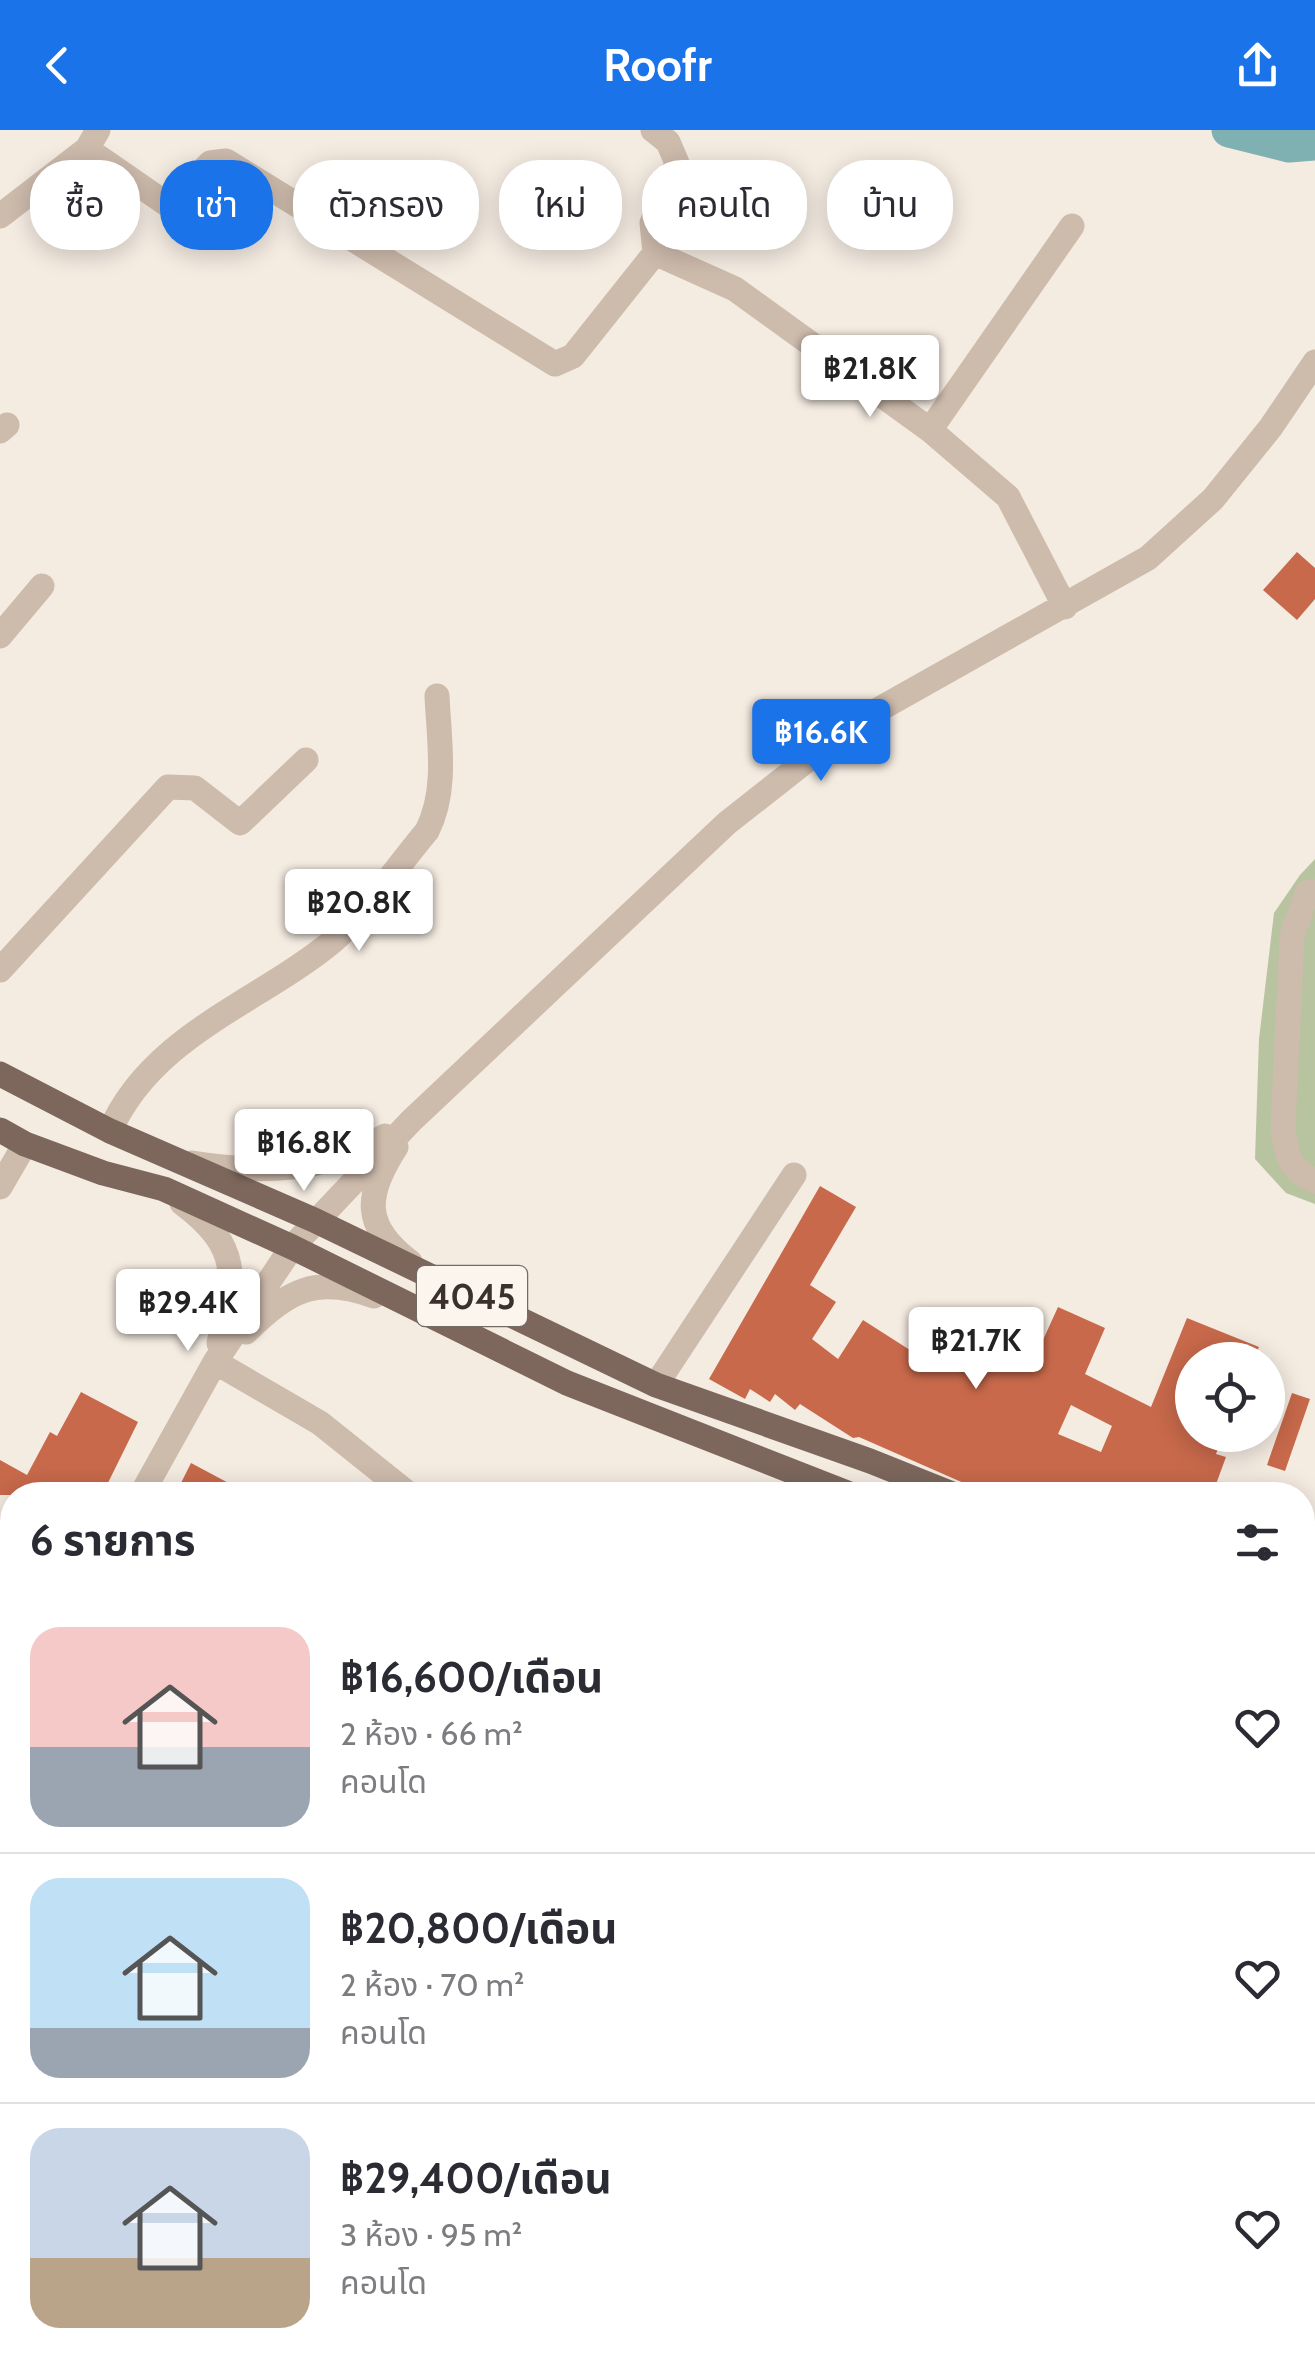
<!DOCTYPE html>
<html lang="th">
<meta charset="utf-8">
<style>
body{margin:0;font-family:Cabin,"Noto Sans Thai",sans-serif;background:#f7f7f7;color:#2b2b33;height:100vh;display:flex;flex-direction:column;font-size:38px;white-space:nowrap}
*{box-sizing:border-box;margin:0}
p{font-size:32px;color:#7c7c81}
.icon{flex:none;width:55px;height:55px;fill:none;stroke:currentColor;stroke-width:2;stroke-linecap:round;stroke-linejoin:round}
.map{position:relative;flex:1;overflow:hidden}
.drawer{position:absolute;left:0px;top:1352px;width:1315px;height:892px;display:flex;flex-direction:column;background:#fff;border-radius:40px 40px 0 0;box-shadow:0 5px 25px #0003}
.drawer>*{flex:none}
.guide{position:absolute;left:30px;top:30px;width:1255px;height:90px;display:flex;gap:20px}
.tools{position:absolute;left:1175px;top:1212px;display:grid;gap:20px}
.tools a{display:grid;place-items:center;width:110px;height:110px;border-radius:50%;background:#fff;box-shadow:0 5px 25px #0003;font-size:50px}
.price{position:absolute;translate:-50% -85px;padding:0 22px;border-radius:10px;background:#fff;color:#222;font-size:32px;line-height:65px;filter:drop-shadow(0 2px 5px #0008)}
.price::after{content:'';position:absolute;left:50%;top:60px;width:30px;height:22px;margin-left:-15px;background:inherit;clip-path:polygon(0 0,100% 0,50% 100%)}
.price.current{background:#1a73e8;color:#fff}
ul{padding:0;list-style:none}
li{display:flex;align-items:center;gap:30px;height:250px;padding:0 30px}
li+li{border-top:2px solid #e1e1e2}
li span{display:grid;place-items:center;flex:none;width:280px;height:200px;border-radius:30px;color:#555}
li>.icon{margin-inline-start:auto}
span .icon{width:120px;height:120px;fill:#fffc;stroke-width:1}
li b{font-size:42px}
h2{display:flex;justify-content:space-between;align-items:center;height:120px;padding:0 30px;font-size:42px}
.tag{padding:0 35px;border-radius:40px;background:#fff;box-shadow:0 5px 25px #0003;font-size:35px;line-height:90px}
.tag.current{background:#1a73e8;color:#fff}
header{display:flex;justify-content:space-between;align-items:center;height:130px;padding:0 30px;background:#1a73e8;color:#fff;font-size:45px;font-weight:700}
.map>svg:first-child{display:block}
.green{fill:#b8c4a0}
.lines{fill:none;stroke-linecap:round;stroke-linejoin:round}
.canal{stroke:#7fb0b2;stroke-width:20}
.river{stroke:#7fb0b2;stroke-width:35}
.building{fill:#c8694b;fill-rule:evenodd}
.path{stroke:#b9a596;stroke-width:4;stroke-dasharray:5 5;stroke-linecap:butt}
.minor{stroke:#cdbbac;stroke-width:25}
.major{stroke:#7d675c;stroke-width:25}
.labels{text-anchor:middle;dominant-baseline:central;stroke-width:10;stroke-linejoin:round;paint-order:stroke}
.shield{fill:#fbf5ee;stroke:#756b66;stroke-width:2.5}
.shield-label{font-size:35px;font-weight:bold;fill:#3b302b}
</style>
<header><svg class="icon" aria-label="back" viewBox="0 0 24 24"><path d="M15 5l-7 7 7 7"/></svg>Roofr<svg class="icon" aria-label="share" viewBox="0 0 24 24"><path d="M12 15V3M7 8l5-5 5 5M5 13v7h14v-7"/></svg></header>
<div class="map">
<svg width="1315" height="2244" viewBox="0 0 1315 2244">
<rect width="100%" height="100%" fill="#f4ebe1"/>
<path class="green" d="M1315 729V1074L1286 1063 1255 1029 1259 909 1274 783 1300 745Z"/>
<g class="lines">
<path class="canal" d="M0 2071 12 2075
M451 2232 467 2244
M1032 2232 1049 2244
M738 2244 749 2232"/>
<path class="river" d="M1229 0 1289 15 1315 13"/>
</g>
<path class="building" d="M1297 422 1315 438V469L1297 490 1263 460Z
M820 1056 856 1077 810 1155 836 1172 812 1209 838 1229 863 1190 913 1222 910 1226 940 1239 951 1215 968 1206 981 1210 1000 1237 1008 1221 1033 1232 1058 1177 1105 1198 1085 1244 1151 1277 1187 1188 1259 1217 1253 1230H1192V1305H1223L1216 1324 1226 1327 1212 1365H1129L1105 1354 1101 1365H991L859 1307 853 1308 800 1274 795 1280 775 1264 770 1272 750 1259 745 1269 709 1249ZM1071 1275 1112 1296 1101 1322 1058 1304Z
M81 1262 138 1292 102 1365H0V1330L27 1345 50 1302 57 1306Z
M1292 1263 1310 1269 1285 1341 1267 1335Z
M191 1333 251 1365H198L180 1355Z"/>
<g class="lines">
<path class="path" d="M0 1447 12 1455"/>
<path class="minor" d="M87 19 168 75 210 33 226 31 555 234 573 226 655 123 652 93 677 33 668 12 653 0
M0 86 87 19 98 0
M655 123 735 159 930 300 1008 367 1065 477
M930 300 1072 96
M0 301 7 295
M0 506 42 456
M1315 762 1307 763 1292 806 1283 998C1288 1027 1287 1038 1315 1051
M0 840 168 657 195 658 240 693 306 630
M110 1001C152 905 258 873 333 811 364 785 400 733 427 701 448 660 439 611 437 566
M396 1017C365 1065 362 1096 410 1132
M192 1033C261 1044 324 1042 385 1006
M0 1057 25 1014
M182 1073C242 1118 235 1147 219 1213
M246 1202C289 1160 316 1145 374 1166
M215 1232 320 1293 410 1365
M656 1255 794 1045
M141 1365 215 1232 292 1117 411 991 727 693 853 594 1148 428 1213 369 1271 297 1315 232
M0 1618 12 1597
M1302 1719 1315 1713
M0 1736 12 1743
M1302 2043 1315 2024
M125 2244 130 2232
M908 2244 912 2232"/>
<path class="major" d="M0 944 110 1001 314 1090 656 1255 870 1331 955 1365
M0 1000 25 1014 103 1043 164 1059 292 1117 567 1253 852 1365
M1302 1464 1315 1470
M1302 1502 1315 1507"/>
</g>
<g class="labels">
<rect class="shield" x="417" y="1136" width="110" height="60" rx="8"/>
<g class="shield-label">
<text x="472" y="1166">4045</text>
</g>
</g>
</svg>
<div class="tools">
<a><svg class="icon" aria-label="locate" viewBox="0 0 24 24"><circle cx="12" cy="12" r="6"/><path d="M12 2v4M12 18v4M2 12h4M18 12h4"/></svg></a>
</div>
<b class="price" style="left:870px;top:290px">฿21.8K</b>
<b class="price current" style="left:821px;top:654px">฿16.6K</b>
<b class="price" style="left:359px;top:824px">฿20.8K</b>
<b class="price" style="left:304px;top:1064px">฿16.8K</b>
<b class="price" style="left:188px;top:1224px">฿29.4K</b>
<b class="price" style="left:976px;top:1262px">฿21.7K</b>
<div class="guide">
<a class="tag">ซื้อ</a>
<a class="tag current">เช่า</a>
<a class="tag">ตัวกรอง</a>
<a class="tag">ใหม่</a>
<a class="tag">คอนโด</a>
<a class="tag">บ้าน</a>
</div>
<section class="drawer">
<h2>6 รายการ<svg class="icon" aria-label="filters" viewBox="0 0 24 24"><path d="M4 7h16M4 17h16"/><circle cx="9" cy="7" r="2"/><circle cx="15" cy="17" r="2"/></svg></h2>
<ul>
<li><span style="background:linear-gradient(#f6c9c9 60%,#9aa5b1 0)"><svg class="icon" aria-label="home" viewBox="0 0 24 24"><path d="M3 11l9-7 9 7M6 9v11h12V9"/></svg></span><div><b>฿16,600/เดือน</b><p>2 ห้อง · 66 m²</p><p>คอนโด</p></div><svg class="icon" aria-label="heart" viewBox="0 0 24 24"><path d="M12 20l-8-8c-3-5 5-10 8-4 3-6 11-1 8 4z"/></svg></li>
<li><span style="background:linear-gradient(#bfe0f5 75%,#9aa5b1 0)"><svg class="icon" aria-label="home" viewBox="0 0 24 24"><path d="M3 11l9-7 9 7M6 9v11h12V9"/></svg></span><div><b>฿20,800/เดือน</b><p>2 ห้อง · 70 m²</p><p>คอนโด</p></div><svg class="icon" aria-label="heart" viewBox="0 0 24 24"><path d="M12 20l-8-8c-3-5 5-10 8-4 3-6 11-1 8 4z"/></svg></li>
<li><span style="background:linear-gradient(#c9d6e8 65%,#b9a48a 0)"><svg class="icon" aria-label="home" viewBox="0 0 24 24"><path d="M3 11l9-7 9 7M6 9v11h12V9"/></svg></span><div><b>฿29,400/เดือน</b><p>3 ห้อง · 95 m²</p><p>คอนโด</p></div><svg class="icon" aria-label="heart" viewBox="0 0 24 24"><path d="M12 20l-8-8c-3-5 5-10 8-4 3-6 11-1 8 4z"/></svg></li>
</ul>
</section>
</div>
